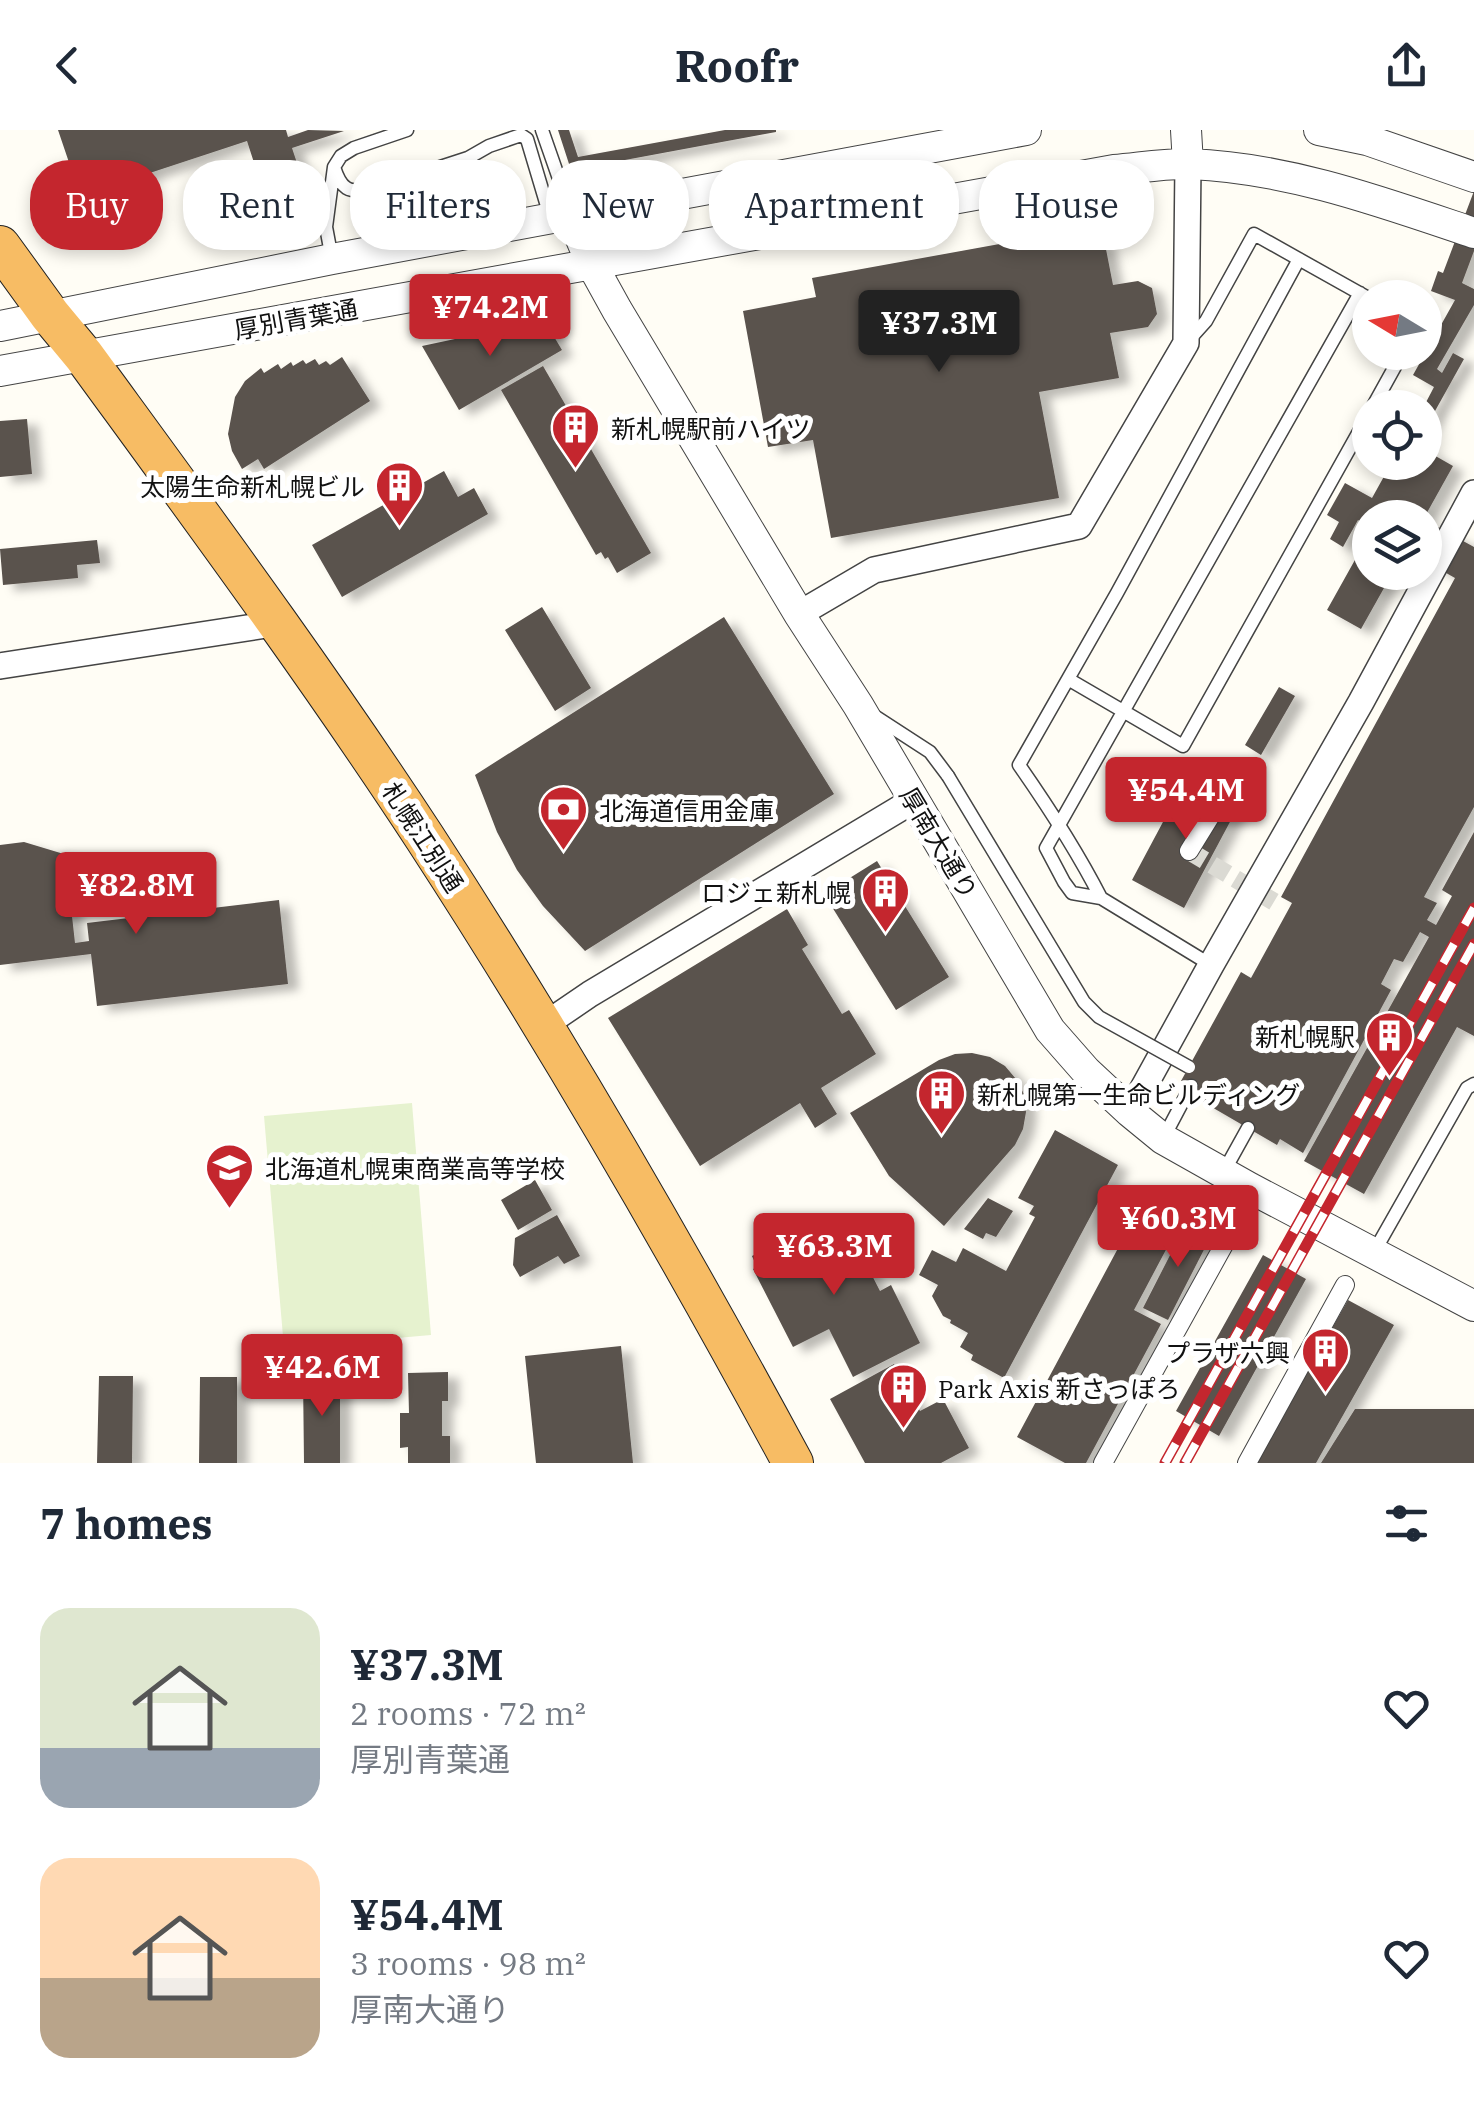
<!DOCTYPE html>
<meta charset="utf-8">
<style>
body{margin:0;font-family:"IBM Plex Serif","Noto Sans JP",serif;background:#f2f2f3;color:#1f2937;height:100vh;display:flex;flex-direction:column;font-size:38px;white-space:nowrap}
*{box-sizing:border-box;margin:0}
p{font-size:32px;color:#747a83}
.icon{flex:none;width:55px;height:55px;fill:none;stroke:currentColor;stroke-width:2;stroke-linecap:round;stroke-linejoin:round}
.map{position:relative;height:1333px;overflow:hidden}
.details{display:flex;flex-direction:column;background:#fff;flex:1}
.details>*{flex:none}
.top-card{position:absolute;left:30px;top:30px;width:1415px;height:90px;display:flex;gap:20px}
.needle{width:65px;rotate:280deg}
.controls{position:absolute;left:1352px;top:150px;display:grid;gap:20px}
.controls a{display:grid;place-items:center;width:90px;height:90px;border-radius:50%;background:#fff;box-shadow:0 5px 15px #0003;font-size:50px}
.price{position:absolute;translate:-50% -85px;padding:0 22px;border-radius:10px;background:#c4262e;color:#fff;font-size:32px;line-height:65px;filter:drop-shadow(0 2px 5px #0008)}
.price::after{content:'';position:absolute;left:50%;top:60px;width:30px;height:22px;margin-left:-15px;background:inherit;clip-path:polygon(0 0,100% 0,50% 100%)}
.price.on{background:#222;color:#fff}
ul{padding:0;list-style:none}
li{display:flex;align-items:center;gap:30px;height:250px;padding:0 40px}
li span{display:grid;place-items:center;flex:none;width:280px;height:200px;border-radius:30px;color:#555}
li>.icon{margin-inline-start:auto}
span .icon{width:120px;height:120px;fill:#fffc;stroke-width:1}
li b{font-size:42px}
h2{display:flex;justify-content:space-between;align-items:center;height:120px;padding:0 40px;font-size:42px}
.chip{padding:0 35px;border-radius:40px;background:#fff;box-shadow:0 5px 15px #0003;font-size:35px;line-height:90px}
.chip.on{background:#c4262e;color:#fff}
header{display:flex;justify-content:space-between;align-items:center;height:130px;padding:0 40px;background:#fff;font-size:45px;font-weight:700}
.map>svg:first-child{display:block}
.pitch{fill:#e6f2cf}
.building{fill:#5a524d;filter:url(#shadow)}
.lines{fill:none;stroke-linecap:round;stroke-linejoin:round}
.pedestrian-tunnel{stroke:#dbdad3;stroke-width:18;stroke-dasharray:18 9;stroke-linecap:butt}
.service-casing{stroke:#444;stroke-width:15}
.pedestrian-casing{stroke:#444;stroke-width:20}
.minor-casing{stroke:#444;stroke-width:28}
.tertiary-casing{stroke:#444;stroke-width:32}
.trunk-casing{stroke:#222;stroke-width:42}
.service{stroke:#fff;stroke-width:12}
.pedestrian{stroke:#fff;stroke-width:18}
.minor{stroke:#fff;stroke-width:25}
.tertiary{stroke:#fff;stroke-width:30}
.trunk{stroke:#f7bc64;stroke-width:40}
.rail-casing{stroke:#c4262e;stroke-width:11}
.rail{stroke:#fff;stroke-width:8;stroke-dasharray:22;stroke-linecap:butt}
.service-bridge-casing{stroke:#444;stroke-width:15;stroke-linecap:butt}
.service-bridge{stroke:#fff;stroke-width:12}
.labels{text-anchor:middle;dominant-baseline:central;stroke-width:10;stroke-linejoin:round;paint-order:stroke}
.street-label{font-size:25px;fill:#111;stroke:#fff}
.poi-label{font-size:25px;fill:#111;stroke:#fff;text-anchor:start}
</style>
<header><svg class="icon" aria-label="back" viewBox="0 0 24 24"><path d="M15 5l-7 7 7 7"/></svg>Roofr<svg class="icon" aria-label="share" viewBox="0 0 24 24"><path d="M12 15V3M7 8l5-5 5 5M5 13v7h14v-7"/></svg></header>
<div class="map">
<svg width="1474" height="1333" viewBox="0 0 1474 1333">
<defs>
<filter id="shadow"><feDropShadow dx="11" dy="6" stdDeviation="5" flood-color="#0004"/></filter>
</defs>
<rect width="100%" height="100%" fill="#fffdf5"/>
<path class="pitch" d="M412 973 431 1205 284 1218 264 986Z"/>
<path class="building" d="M58 0H286L288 7 308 0 344 1 292 18 310 72 271 85 247 11 86 64 83 54 77 56Z
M558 0H569L578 27 725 0H776V2L571 40Z
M1474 61V121L1462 153 1474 159V175L1437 239 1442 243 1453 223 1464 229 1425 299V278H1423L1434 257 1413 245 1455 170 1431 161 1438 141 1443 143Z
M1072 101 1074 114 1104 109 1113 155 1138 151 1152 158 1157 184 1148 197 1110 203 1119 248 1039 262 1059 368 831 408 813 310 768 317 743 181 816 167 812 148Z
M544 190 562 220 459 280 422 216Z
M342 227 370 271 264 339 258 329 242 339 232 321 228 304 235 267 245 251 261 238 264 243 278 234 281 239 291 232 293 236 303 230 306 234 315 229 319 235 326 231 330 235Z
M543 236 651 423 617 443 608 427 605 429 601 422 596 425 501 260Z
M27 289 32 344 0 347V291Z
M1425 320 1453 336 1424 388H1370V397L1358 390 1343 417 1330 409 1339 392 1327 385 1345 353 1372 368 1392 332H1425Z
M444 341 458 367 474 358 488 384 342 467 312 415Z
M1425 390 1474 417V677L1424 767 1437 773 1427 790 1436 795 1452 766 1442 760 1474 702V906L1457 897 1364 1064 1304 1031 1429 807 1420 802 1403 832 1394 829 1381 854 1391 860 1303 1023 1280 1009 1277 1015 1203 972 1207 965 1181 951 1241 842 1251 848 1292 773 1281 767 1455 448 1425 431Z
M1370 403V442H1393L1361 499 1327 480Z
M97 410 100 433 77 435 78 448 3 455 0 419Z
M542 477 591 558 555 581 505 500Z
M724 487 834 664 585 821 543 776 517 740 497 702 475 645Z
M1279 557 1295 566 1261 625 1245 615Z
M1187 647 1239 675 1184 778 1132 750Z
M24 712 77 728 71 777 75 813 89 811 87 793 279 770 288 854 97 876 91 824 0 835V715Z
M877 731 949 847 896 880 824 764Z
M787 779 808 815 802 819 842 884 849 880 876 924 821 958 837 984 815 998 800 973 700 1036 608 888Z
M972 923 990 927 1005 936 1016 949 1024 964 1026 982 1023 999 1015 1015 944 1096 889 1046 850 983 939 930 955 924Z
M1055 1000 1118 1035 1004 1248 971 1230 973 1225 960 1217 968 1203 950 1193 951 1190 943 1186 932 1166 938 1155 919 1145 932 1120 956 1132 963 1118 1006 1141 1035 1087 1029 1084 1034 1076 1018 1068Z
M535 1050 552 1080 518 1100 501 1070Z
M988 1068 1013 1081 996 1107 986 1103 983 1109 964 1099Z
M557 1085 580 1126 564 1134 558 1126 520 1147 513 1135 515 1108Z
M1188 1090 1213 1102 1168 1190 1143 1178Z
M844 1091 880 1161 891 1155 920 1213 853 1247 829 1199 793 1217 753 1139 757 1137 752 1126 787 1108 792 1117Z
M1131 1094 1143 1101 1157 1095 1164 1111 1169 1114 1134 1180 1161 1194 1086 1333H1065L1017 1307Z
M1263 1125 1306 1149 1219 1306 1176 1281Z
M1348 1170 1394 1195 1316 1333H1256Z
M621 1216 633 1333H536L525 1226Z
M894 1234 920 1281 943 1269 969 1318 941 1333H865L830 1269Z
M448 1242V1271H442V1306H450V1333H408V1317L400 1318V1283H409L408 1243Z
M303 1245H340V1333H304Z
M99 1246H133L132 1333H97Z
M200 1247H237V1333H199Z
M1355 1279H1474V1333H1321Z"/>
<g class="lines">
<path class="pedestrian-tunnel" d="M1189 721 1276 773"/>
<defs>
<path id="service" d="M542 0 571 83
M334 37C341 59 348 63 370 60L468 28 489 16 521 5 527 9 550 86
M332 129 326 97 334 37 341 26 354 18 407 0
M1188 211 1206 191 1254 104 1370 169
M1372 278 1403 222
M1068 549 1183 616 1370 282
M873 585 930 622 948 646
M1101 768C1077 721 1049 678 1019 635L1117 463 1299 129
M1211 835 1101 768 1072 763 1064 752 1046 718 1360 163
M1164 1007 1191 956
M1223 1043 1248 998
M1374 1122 1467 958 1474 954"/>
<path id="pedestrian" d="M1189 721 1234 648
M1103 1333 1236 1093
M1247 1333 1345 1155"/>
<path id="minor" d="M799 484 874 440 1079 396 1186 213 1188 34
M0 536 279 493
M543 896 590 864 914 670
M1130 982 1211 835 1361 572 1474 363"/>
<path id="tertiary" d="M1186 0 1188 34
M1319 0 1367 10 1474 47
M571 85 591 133 617 180 799 484 858 575 1050 900 1086 941 1130 982 1163 1009 1250 1058 1474 1176
M0 196 332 129 1026 0
M0 241 1114 40C1139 38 1165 33 1190 34 1289 38 1382 72 1474 103"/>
<path id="trunk" d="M0 116 50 185 84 226C200 385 317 543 425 708 557 911 678 1120 793 1333"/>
</defs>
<use href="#service" class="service-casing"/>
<use href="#pedestrian" class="pedestrian-casing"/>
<use href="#minor" class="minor-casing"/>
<use href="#tertiary" class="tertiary-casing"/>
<use href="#trunk" class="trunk-casing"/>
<use href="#service" class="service"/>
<use href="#pedestrian" class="pedestrian"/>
<use href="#minor" class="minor"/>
<use href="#tertiary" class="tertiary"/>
<use href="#trunk" class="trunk"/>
<defs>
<path id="rail" d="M1165 1333 1474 778
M1185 1333 1474 814"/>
</defs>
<use href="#rail" class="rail-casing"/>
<use href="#rail" class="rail"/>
<defs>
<path id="service-bridge" d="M948 646 1084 872 1099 887 1189 937"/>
</defs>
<use href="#service-bridge" class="service-bridge-casing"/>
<use href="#service-bridge" class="service-bridge"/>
</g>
<defs>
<symbol id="building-pin" viewBox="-11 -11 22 30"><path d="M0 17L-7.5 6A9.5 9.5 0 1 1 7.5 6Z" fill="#c4262e" stroke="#fff"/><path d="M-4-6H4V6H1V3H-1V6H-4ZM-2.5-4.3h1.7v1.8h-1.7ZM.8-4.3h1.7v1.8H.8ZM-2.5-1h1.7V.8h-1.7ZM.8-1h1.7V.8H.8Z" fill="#fff"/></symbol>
<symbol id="bank-pin" viewBox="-11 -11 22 30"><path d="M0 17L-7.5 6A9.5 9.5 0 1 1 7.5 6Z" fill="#c4262e" stroke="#fff"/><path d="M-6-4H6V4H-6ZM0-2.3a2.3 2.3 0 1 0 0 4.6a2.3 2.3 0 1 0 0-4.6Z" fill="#fff"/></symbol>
<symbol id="school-pin" viewBox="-11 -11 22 30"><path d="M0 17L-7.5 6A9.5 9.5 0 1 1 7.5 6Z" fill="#c4262e" stroke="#fff"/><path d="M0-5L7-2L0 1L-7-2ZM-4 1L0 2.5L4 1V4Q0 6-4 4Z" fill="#fff"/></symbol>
</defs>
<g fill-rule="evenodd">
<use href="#building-pin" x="548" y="270" width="55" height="75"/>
<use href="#building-pin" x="372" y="328" width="55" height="75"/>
<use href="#bank-pin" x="536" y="652" width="55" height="75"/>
<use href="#building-pin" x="858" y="734" width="55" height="75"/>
<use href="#building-pin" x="1362" y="878" width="55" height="75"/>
<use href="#building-pin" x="914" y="936" width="55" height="75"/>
<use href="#school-pin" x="202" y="1010" width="55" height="75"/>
<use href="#building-pin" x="1298" y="1194" width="55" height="75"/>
<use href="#building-pin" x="876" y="1230" width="55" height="75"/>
</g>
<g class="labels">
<g class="street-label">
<text transform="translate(296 189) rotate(-10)">厚別青葉通</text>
<text transform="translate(423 707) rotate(57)">札幌江別通</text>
<text transform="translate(939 713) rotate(59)">厚南大通り</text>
</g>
<g class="poi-label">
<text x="611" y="298">新札幌駅前ハイツ</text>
<text x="365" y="356" text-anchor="end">太陽生命新札幌ビル</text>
<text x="599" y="680">北海道信用金庫</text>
<text x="851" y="762" text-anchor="end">ロジェ新札幌</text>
<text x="1355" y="906" text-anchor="end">新札幌駅</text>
<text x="977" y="964">新札幌第一生命ビルディング</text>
<text x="265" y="1038">北海道札幌東商業高等学校</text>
<text x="1290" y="1222" text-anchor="end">プラザ六興</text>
<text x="938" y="1258">Park Axis 新さっぽろ</text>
</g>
</g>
</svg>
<div class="controls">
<a><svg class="needle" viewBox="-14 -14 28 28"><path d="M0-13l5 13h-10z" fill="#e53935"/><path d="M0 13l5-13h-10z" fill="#747a83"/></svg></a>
<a><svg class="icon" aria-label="locate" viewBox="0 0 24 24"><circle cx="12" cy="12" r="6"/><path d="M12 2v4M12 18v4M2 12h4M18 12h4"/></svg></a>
<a><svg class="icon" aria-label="layers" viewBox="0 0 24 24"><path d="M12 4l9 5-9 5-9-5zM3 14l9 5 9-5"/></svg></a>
</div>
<b class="price" style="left:490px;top:229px">¥74.2M</b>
<b class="price on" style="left:939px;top:245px">¥37.3M</b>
<b class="price" style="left:1186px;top:712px">¥54.4M</b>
<b class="price" style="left:136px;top:807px">¥82.8M</b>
<b class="price" style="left:1178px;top:1140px">¥60.3M</b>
<b class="price" style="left:834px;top:1168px">¥63.3M</b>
<b class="price" style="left:322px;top:1289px">¥42.6M</b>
<div class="top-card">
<a class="chip on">Buy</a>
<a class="chip">Rent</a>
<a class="chip">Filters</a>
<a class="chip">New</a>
<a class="chip">Apartment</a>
<a class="chip">House</a>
</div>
</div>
<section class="details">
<h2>7 homes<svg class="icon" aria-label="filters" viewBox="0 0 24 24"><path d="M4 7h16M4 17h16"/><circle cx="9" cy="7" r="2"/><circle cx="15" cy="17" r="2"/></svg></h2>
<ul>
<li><span style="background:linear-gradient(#dfe7d0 70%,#9aa5b1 0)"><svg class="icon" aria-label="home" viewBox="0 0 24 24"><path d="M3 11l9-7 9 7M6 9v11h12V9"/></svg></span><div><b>¥37.3M</b><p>2 rooms · 72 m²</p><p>厚別青葉通</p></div><svg class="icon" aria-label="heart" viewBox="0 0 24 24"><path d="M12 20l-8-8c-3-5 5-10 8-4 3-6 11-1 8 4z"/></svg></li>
<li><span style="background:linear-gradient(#ffd9b3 60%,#b9a48a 0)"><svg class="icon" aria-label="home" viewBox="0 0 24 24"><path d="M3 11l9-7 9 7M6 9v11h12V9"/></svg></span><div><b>¥54.4M</b><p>3 rooms · 98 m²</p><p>厚南大通り</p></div><svg class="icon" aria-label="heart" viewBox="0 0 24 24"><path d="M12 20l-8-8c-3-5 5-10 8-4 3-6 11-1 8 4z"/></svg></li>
</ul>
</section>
